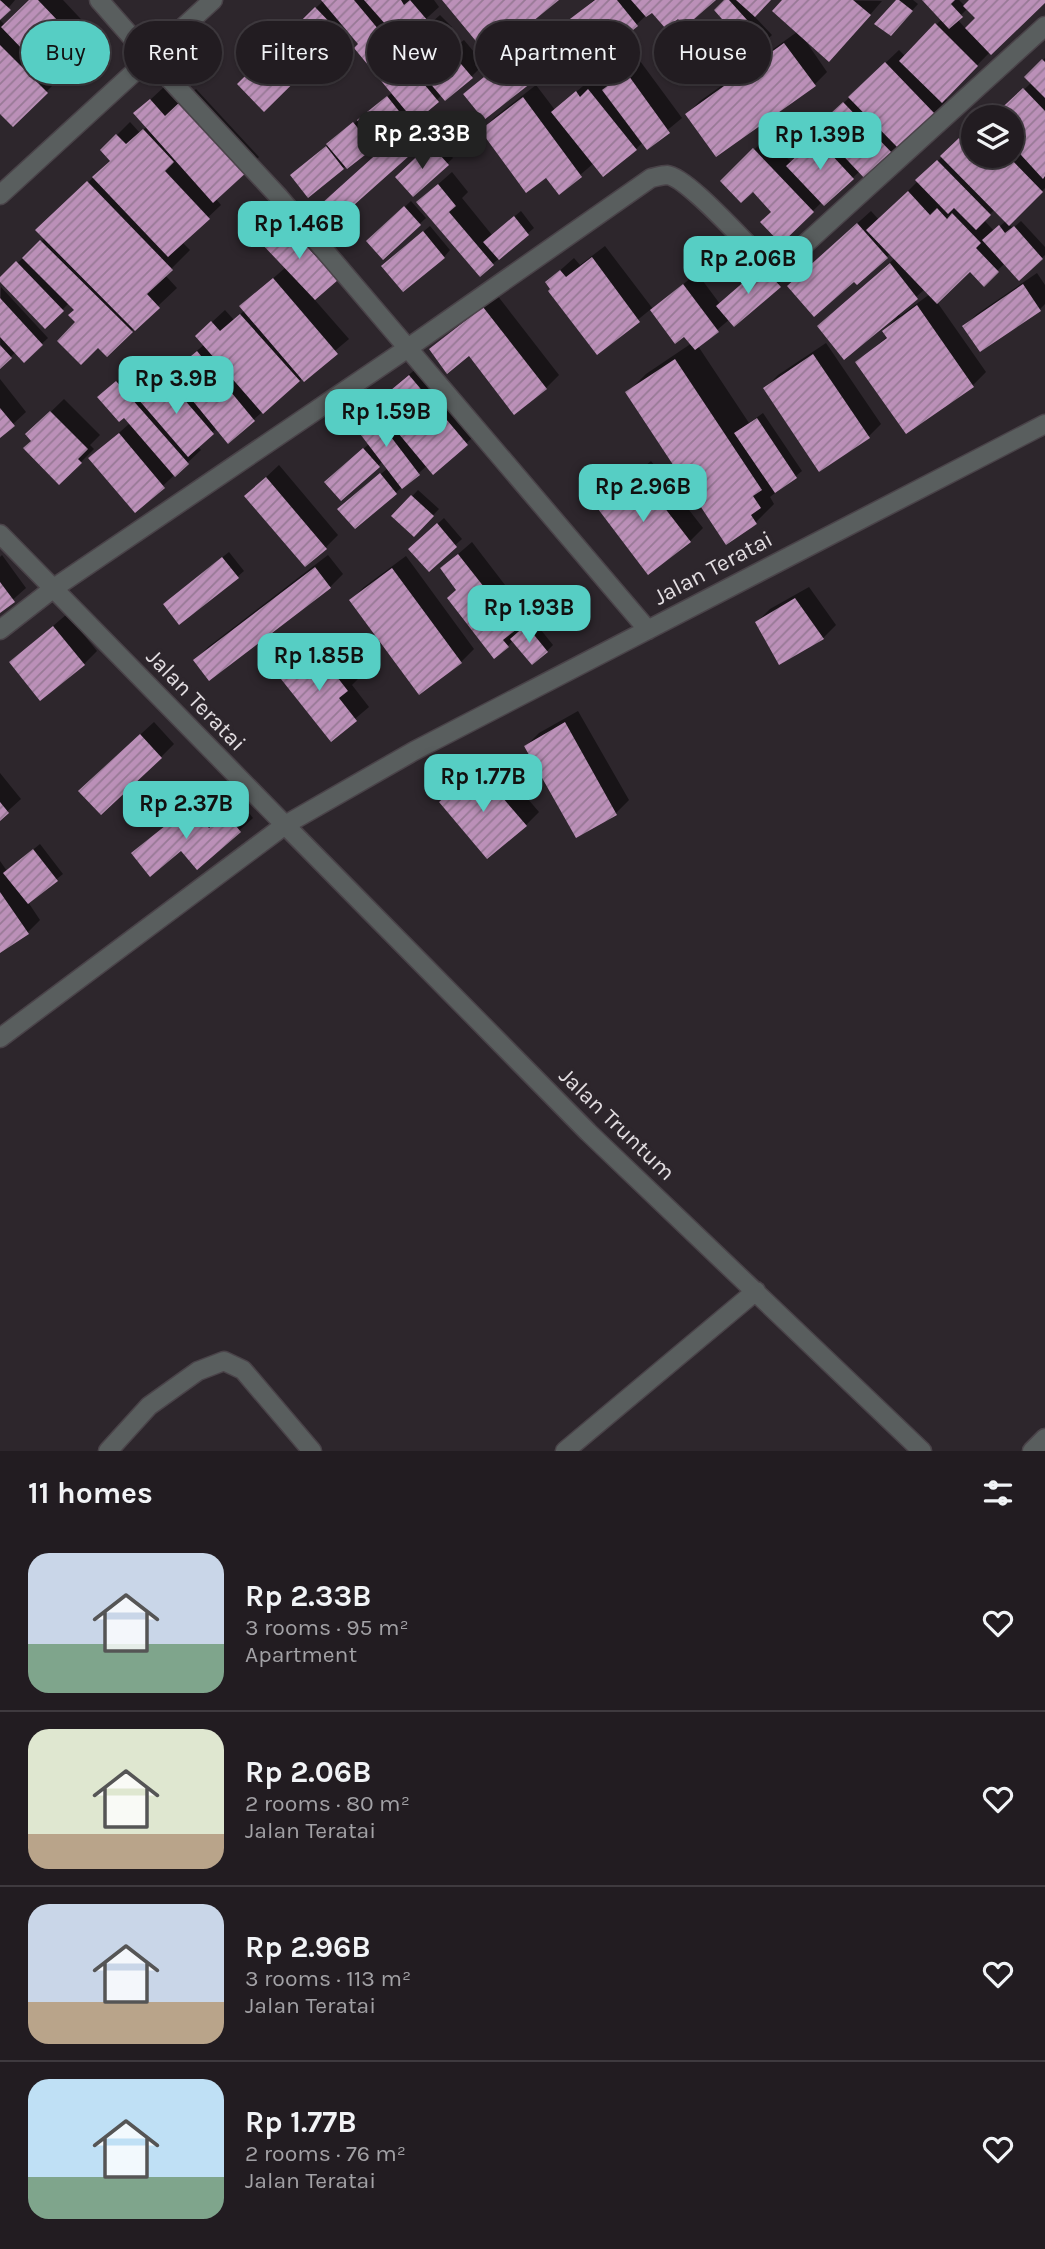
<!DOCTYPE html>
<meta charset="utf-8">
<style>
body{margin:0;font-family:Karla,sans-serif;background:#2e292e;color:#f1f3f6;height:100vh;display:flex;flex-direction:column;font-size:26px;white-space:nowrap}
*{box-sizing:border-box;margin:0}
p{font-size:23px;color:#a2a1a5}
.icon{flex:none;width:38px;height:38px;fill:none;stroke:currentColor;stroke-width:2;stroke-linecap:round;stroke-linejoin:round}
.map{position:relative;height:1451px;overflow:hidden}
.drawer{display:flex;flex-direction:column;background:#221c21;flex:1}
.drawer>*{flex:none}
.banner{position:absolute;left:21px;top:21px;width:1004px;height:63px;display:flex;gap:14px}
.buttons{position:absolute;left:961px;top:105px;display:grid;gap:14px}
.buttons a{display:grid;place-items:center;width:63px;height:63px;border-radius:50%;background:#221c21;box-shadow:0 2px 5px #0004,0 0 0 2px #3f3a3f;font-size:35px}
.price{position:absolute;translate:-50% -60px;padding:0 16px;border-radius:14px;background:#56cec4;color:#111;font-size:23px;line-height:46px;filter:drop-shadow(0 2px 4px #0008)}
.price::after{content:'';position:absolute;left:50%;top:42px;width:21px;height:16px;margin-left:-10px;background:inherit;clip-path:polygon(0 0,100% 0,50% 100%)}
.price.active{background:#222;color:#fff}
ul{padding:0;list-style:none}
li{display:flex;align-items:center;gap:21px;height:175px;padding:0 28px}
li+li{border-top:2px solid #3f3a3f}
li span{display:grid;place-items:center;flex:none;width:196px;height:140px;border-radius:21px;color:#555}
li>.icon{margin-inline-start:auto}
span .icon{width:84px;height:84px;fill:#fffc;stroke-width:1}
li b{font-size:30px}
h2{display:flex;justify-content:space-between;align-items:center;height:84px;padding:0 28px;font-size:30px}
.chip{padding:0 24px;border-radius:32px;background:#221c21;box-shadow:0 2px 5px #0004,0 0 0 2px #3f3a3f;font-size:24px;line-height:63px}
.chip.active{background:#56cec4;color:#111}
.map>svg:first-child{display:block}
.shadow{fill:#0007;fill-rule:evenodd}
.building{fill:url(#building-hatch)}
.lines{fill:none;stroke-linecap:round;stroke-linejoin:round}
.minor-casing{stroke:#4a4349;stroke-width:21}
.minor{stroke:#595e5e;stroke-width:18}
.labels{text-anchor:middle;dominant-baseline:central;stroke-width:7;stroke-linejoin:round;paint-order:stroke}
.street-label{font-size:23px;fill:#e2dde1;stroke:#2d262c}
</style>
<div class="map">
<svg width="1045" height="1451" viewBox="0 0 1045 1451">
<defs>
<pattern id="building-hatch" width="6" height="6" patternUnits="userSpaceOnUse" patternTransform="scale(1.75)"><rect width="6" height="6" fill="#bb90b8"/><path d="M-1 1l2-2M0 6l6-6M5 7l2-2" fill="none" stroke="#977995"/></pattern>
</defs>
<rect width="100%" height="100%" fill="#2d262c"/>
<path class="shadow" d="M0 0H15L0 18Z
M31 0H63L93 32 52 72 59 79 13 125 0 113V20L5 25Z
M324 0H434L439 7 407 36 411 41 440 15 452 27 444 34 455 47 464 40 484 64 472 76 442 95 416 119 429 134 416 147 326 200 416 120 410 114 347 167 298 169 393 92 347 28 264 109 239 84Z
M594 0H714L678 16 652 10 636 25 561 28Z
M726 0H770L754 16 772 35 754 52Z
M784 0 882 1 842 47 805 40 827 72 814 85 687 114 700 101 797 32Z
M898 0H913L918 4 897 27Z
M924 0H959L965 6 971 0 1045 1 990 52 945 98 947 100 893 154 860 171 824 204 822 202 781 242 774 212 753 189 722 181 767 137 792 163 823 133 831 115 899 50 905 56 942 19ZM968 8 977 18 966 29 957 19Z
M517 52 536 76 529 82 471 88Z
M1045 58V188L1008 224 1013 228 1021 221 1045 247V255L1019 278 1005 263 984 284 970 270 937 302 986 372 973 385 907 432 857 362 888 336 884 331 897 317 896 315 819 326 895 258 891 253 858 283 855 280 802 273 871 211 879 220 973 126V156H1012V117H995L1032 82 1027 77ZM995 209 1006 221 994 231 984 220ZM925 289 930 294 900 316 898 313Z
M640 61 682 118 647 147 643 142 636 149 594 163 559 193 546 176 482 130 495 117 536 85 555 110 590 80 594 85 602 78 609 86Z
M164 87 179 104 196 89 259 157 215 198 221 205 182 242 190 250 165 275 177 288 107 354 77 322 76 310 69 303 45 327 0 279 45 238 56 211 112 161 102 150 130 122 140 133 147 126 136 113Z
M437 139 453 158 414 195 397 177Z
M452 172 468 192 462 198 492 235 521 211 534 228 480 275 418 202Z
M411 201 426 218 383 257 368 241Z
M297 209 349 266 314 299 349 339 228 441 217 428 197 446 201 450 136 511 91 458 130 423 100 397 130 369 149 391 205 344 211 323 225 310 234 320 245 310 242 306 286 267 263 242Z
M430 226 450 250 444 257 390 260Z
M605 246 653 309 697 273 720 304 769 261 785 279 730 319 698 346 749 423 763 413 802 471 770 497 774 504 755 523 627 393 646 374 692 343 685 334 676 342 651 309 597 353 547 282 574 258 580 265Z
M1037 273 1045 285V304L1040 309 964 326 977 314Z
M1 287 48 338 24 360 16 352 0 366Z
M497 295 559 375 546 388 469 354 431 350Z
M826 343 881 424 868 437 765 388 778 375Z
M423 363 480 431 433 473 427 466 355 527 346 503 388 468 383 461 342 499 333 476 369 444 359 416Z
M0 379 26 412 0 436Z
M64 399 100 435 90 445 94 449 60 483 28 434Z
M651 461 703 528 690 541 598 506Z
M279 465 338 535 325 548 246 496Z
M418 490 439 509 414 535 394 516Z
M444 518 462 539 429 569 417 543Z
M472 542 528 615 516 627 520 632 533 620 553 645 547 651 513 640 508 646 442 568Z
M229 552 244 571 237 577 171 598Z
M2 555 26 588 0 611V557Z
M328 555 343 574 330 587 195 660 208 647Z
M406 556 474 649 461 662 420 692 351 600 364 587Z
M809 587 836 625 823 638 757 622 770 609Z
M67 614 97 651 84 664 11 662Z
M327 635 360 677 352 685 369 707 331 739 280 675Z
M578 711 629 800 616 813 577 835 526 746 539 733Z
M154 722 174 744 161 757 93 778Z
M492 757 539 812 526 825 455 789Z
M0 773 21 799 0 818Z
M204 794 222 817 240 802 253 818 198 868 182 849 133 853Z
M40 844 63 874 28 902 40 920 27 933 0 951V861L7 871Z"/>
<path class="building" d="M0 0 11 10 0 20Z
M29 0H38L82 46 49 77 1 27Z
M321 0H354L439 102 415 122 354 48 358 44Z
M364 0H401L404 5 410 0 428 21 402 43Z
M442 0H559L489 57Z
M595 0H617L638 26 588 66 558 28Z
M631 0H716L685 27 678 19 666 29 652 13 646 17Z
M724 0H729L767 42 753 54 714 10Z
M736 0H771L755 17Z
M782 0H853L871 15 829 62 772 11Z
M896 0H899L913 11 891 36 874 24Z
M922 0H955L951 4 963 17 949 29Z
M969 0H1045V3L991 55 965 28 975 18 963 6Z
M315 7 342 35 264 112 237 84Z
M935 23 978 66 942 103 899 61Z
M426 26 440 41 432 48 442 59 450 51 473 78 445 101 401 49Z
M784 43 816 86 716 157 685 114Z
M0 45 48 93 13 127 0 114Z
M510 56 531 83 484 120 463 94Z
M1042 59 1045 62V98L1024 77Z
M885 62 935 114 899 149 848 97Z
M626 72 670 133 647 150 602 90Z
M1023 88 1045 111V176L1043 179 1012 145V117H992Z
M588 89 637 150 603 177 551 112 576 91 580 97Z
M387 96 406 120 377 144 357 120Z
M523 97 582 177 559 195 546 178 526 193 480 130Z
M150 99 165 116 182 100 248 171 213 203 133 113Z
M843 102 894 155 867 181 816 127Z
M353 122 374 148 347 169 326 144Z
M143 129 174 162 165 171 210 219 168 257 92 177 110 161 100 150 116 134 126 144Z
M402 131 418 148 326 230 311 213Z
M816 138 854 179 824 206 786 166Z
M959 138 973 152V156H1008L1043 192 1009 226 940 156Z
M430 144 449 165 413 197 395 177Z
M326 146 344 169 308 198 290 175Z
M753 148 814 212 781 244 760 222 771 212 753 192 741 203 720 181Z
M937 160 991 215 976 230 954 208 948 214 915 180Z
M87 181 173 270 147 294 160 308 135 331 35 230Z
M438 184 456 206 449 212 494 265 480 277 416 202Z
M908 191 930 215 937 208 947 219 952 213 981 243 976 248 999 272 984 287 970 272 937 304 866 230Z
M404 206 421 225 383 260 366 241Z
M514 216 529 235 499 260 483 242Z
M283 221 338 280 315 300 260 242Z
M857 223 888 258 857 285 854 282 814 317 787 286Z
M999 225 1005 233 1014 226 1043 259 1019 281 982 240Z
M423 231 445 258 403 292 381 266Z
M40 240 133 332 107 357 98 348 81 365 57 341 75 322 68 315 74 310 22 258Z
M592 257 640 322 597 355 548 291 550 289 545 282 560 270 566 277Z
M16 261 64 311 45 329 0 282V277Z
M890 263 918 299 844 360 817 326Z
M762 266 781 287 734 327 716 306Z
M273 278 338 354 304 382 239 306Z
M683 284 719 332 695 350 684 337 675 344 650 310Z
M1023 284 1041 311 980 352 962 326Z
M0 298 43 345 24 363 0 337Z
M917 305 974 387 906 434 855 362 887 338 882 331Z
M483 307 547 389 514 415 469 356 447 374 429 349Z
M240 314 300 381 263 414 195 336 211 321 220 331Z
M0 345 12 358 0 369Z
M197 351 255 421 228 444 170 373Z
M813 354 870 438 819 472 763 388Z
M675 359 762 490 753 496 761 508 751 515 757 524 726 545 625 392Z
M409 375 468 445 433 475 374 404Z
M164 376 214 434 188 457 138 399Z
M116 381 189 464 175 477 124 418 119 422 97 397Z
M0 408 15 426 0 438Z
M369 408 420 475 402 489 351 422Z
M50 411 88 449 78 459 82 463 59 485 23 448 31 441 25 434Z
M757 418 797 478 775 493 734 433Z
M119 433 165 488 135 513 88 458Z
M363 448 380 467 341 501 324 482Z
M637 472 691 542 648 575 595 505Z
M380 473 397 494 355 529 337 509Z
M266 477 327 549 305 567 244 496Z
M411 495 434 516 414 537 391 516Z
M437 523 457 547 429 572 408 549Z
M458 554 517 629 503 640 509 647 494 659 447 598 456 590 440 568Z
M222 557 239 578 179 625 163 604Z
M315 567 331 588 209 681 193 660Z
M392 568 462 663 419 695 349 600Z
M0 582 15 602 0 613Z
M795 598 824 639 779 665 755 622Z
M526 625 548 652 532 665 510 639Z
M53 626 85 665 40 701 9 662Z
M313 646 348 691 339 698 357 721 331 742 277 674Z
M565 722 617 815 576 838 524 746Z
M140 734 162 758 101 815 78 791Z
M478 769 527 826 487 859 439 802Z
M0 802 9 813 0 821Z
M190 806 209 828 226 814 241 832 197 870 181 851 150 877 131 853Z
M33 849 58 881 28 904 3 873Z
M0 892 29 934 0 953Z"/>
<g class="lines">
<defs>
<path id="minor" d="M99 0 150 58 279 197 648 630
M0 195 213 0
M0 534 285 825 414 751 1045 424
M0 630 54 588 408 348 651 178C656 177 662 175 667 175 688 177 747 246 767 263L784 260 804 245 1045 26
M0 1038 285 825 588 1132 922 1451
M108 1451 149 1406 198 1371 224 1361 243 1370 312 1451
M565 1451 756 1291
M1032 1451 1045 1438"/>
</defs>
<use href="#minor" class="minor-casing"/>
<use href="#minor" class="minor"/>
</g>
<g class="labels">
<g class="street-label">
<text transform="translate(713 568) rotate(-28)">Jalan Teratai</text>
<text transform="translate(196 700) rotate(46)">Jalan Teratai</text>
<text transform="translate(617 1124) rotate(44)">Jalan Truntum</text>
</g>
</g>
</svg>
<div class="buttons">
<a><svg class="icon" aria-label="layers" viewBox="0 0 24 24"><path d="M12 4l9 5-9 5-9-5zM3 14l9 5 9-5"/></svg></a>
</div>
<b class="price active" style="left:422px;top:171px">Rp 2.33B</b>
<b class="price" style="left:820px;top:172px">Rp 1.39B</b>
<b class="price" style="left:299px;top:261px">Rp 1.46B</b>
<b class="price" style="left:748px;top:296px">Rp 2.06B</b>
<b class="price" style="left:176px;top:416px">Rp 3.9B</b>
<b class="price" style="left:386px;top:449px">Rp 1.59B</b>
<b class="price" style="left:643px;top:524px">Rp 2.96B</b>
<b class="price" style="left:529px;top:645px">Rp 1.93B</b>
<b class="price" style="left:319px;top:693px">Rp 1.85B</b>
<b class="price" style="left:483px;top:814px">Rp 1.77B</b>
<b class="price" style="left:186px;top:841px">Rp 2.37B</b>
<div class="banner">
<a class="chip active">Buy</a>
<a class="chip">Rent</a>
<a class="chip">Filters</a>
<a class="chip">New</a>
<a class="chip">Apartment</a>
<a class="chip">House</a>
</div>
</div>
<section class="drawer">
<h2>11 homes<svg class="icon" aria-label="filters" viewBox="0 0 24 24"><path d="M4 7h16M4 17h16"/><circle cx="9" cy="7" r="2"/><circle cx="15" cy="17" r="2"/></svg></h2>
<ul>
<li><span style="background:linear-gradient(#c9d6e8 65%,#7fa58c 0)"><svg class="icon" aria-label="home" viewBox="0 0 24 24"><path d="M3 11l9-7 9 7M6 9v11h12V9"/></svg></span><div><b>Rp 2.33B</b><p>3 rooms · 95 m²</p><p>Apartment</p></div><svg class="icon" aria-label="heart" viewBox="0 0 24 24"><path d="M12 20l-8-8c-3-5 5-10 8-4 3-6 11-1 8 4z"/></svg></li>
<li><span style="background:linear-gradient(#dfe7d0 75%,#b9a48a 0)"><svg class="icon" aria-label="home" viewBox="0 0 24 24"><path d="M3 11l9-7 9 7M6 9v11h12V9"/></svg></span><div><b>Rp 2.06B</b><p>2 rooms · 80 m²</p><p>Jalan Teratai</p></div><svg class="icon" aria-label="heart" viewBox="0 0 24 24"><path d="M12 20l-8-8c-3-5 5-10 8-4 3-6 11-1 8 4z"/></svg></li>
<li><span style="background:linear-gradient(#c9d6e8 70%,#b9a48a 0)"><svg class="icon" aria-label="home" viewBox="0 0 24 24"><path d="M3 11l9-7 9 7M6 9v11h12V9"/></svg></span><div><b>Rp 2.96B</b><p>3 rooms · 113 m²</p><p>Jalan Teratai</p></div><svg class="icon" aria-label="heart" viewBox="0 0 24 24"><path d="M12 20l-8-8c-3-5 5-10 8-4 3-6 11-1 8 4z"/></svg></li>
<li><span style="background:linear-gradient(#bfe0f5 70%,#7fa58c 0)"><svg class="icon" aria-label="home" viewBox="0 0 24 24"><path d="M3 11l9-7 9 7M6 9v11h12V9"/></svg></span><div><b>Rp 1.77B</b><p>2 rooms · 76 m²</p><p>Jalan Teratai</p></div><svg class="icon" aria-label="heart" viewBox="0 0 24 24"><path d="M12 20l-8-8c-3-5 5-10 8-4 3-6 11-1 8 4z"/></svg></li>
</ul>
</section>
